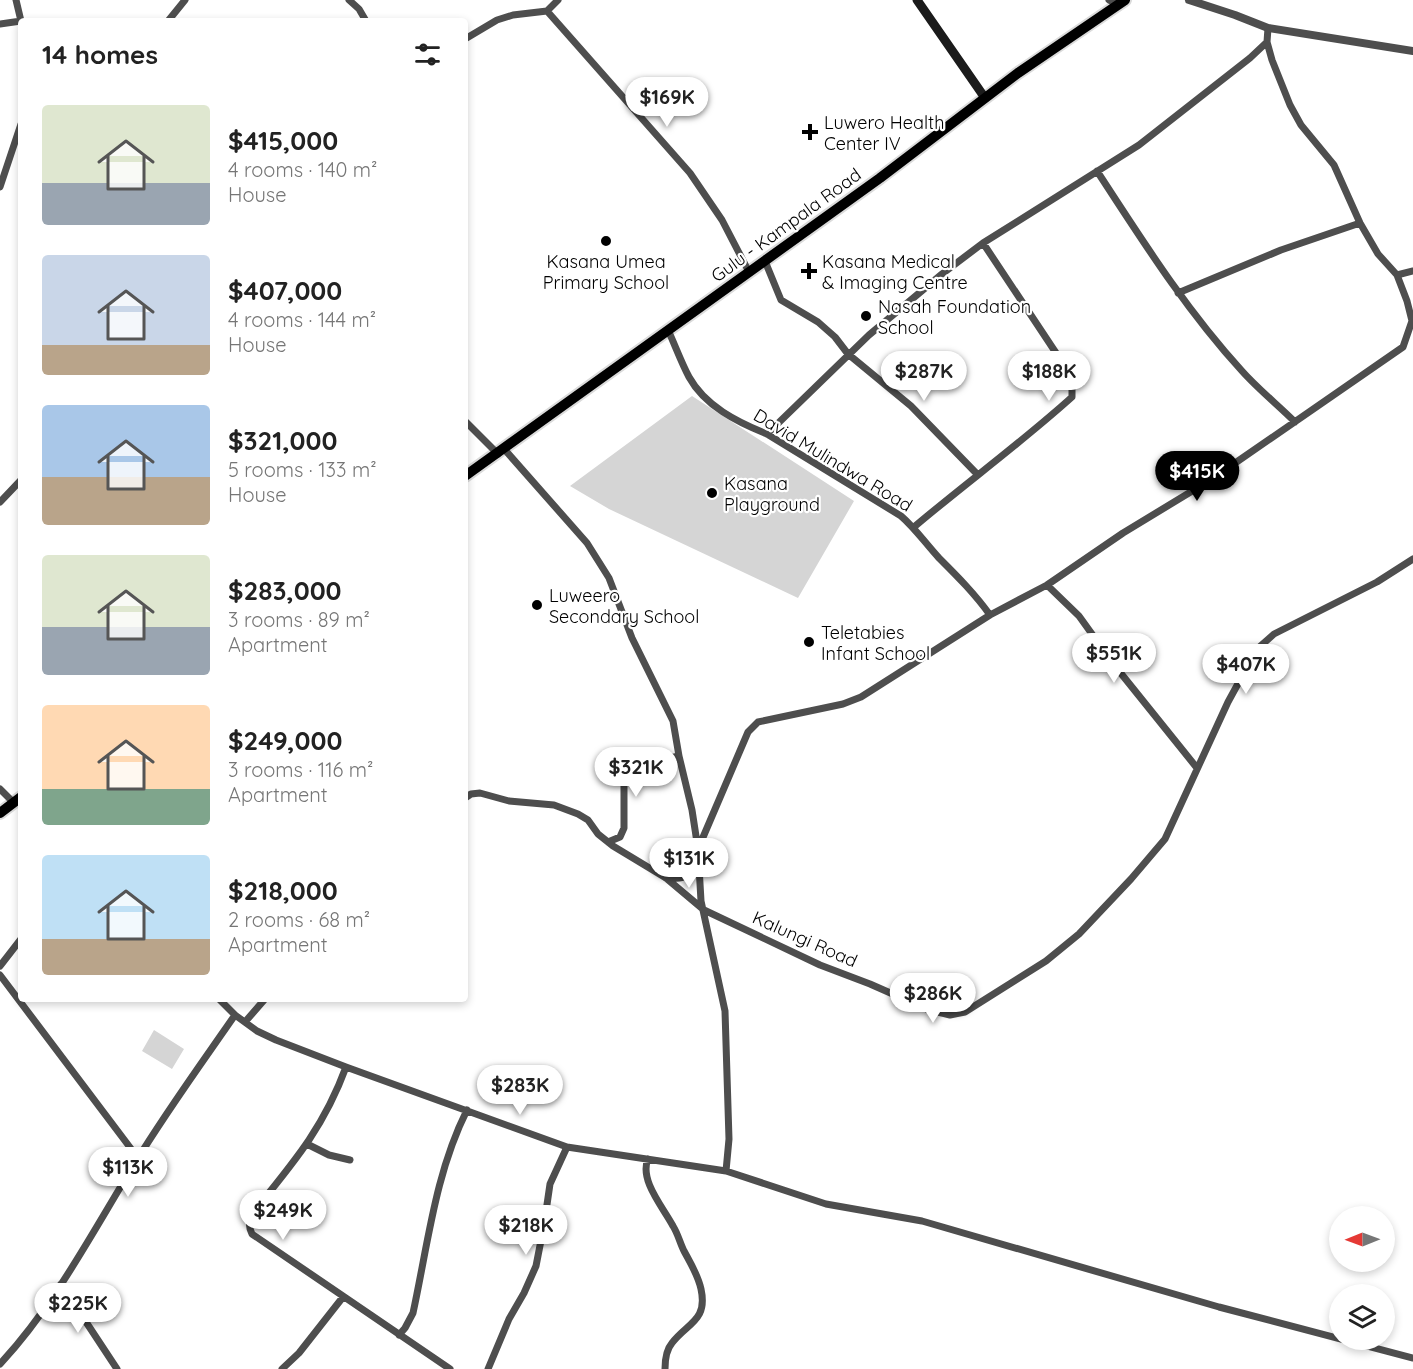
<!DOCTYPE html>
<meta charset="utf-8">
<style>
body{margin:0;font-family:Quicksand,sans-serif;background:#f2f2f2;color:#222;height:100vh;display:flex;flex-direction:column;font-size:22px;white-space:nowrap}
*{box-sizing:border-box;margin:0}
p{font-size:20px;color:#767676}
.icon{flex:none;width:33px;height:33px;fill:none;stroke:currentColor;stroke-width:2;stroke-linecap:round;stroke-linejoin:round}
.map{position:relative;flex:1;overflow:hidden}
.drawer{position:absolute;left:18px;top:18px;width:450px;height:984px;display:flex;flex-direction:column;background:#fff;border-radius:6px;box-shadow:0 3px 9px #0003}
.drawer>*{flex:none}
.needle{width:39px;rotate:269deg}
.fabs{position:absolute;left:1329px;top:1206px;display:grid;gap:12px}
.fabs a{display:grid;place-items:center;width:66px;height:66px;border-radius:50%;background:#fff;box-shadow:0 3px 9px #0003;font-size:30px}
.price{position:absolute;translate:-50% -51px;padding:0 14px;border-radius:21px;background:#fff;color:#222;font-size:20px;line-height:39px;filter:drop-shadow(0 2px 3px #0008)}
.price::after{content:'';position:absolute;left:50%;top:36px;width:18px;height:14px;margin-left:-9px;background:inherit;clip-path:polygon(0 0,100% 0,50% 100%)}
.price.current{background:#000;color:#fff}
ul{padding:0;list-style:none}
li{display:flex;align-items:center;gap:18px;height:150px;padding:0 24px}
li span{display:grid;place-items:center;flex:none;width:168px;height:120px;border-radius:6px;color:#555}
li>.icon{margin-inline-start:auto}
span .icon{width:72px;height:72px;fill:#fffc;stroke-width:1}
li b{font-size:26px}
h2{display:flex;justify-content:space-between;align-items:center;height:72px;padding:0 24px;font-size:26px}
.map>svg:first-child{display:block}
.green{fill:#d5d5d5}
.lines{fill:none;stroke-linecap:round;stroke-linejoin:round}
.primary-casing{stroke:#dbdbdb;stroke-width:14}
.minor{stroke:#4e4e4e;stroke-width:7}
.tertiary{stroke:#4e4e4e;stroke-width:8}
.secondary{stroke:#1b1b1b;stroke-width:9}
.primary{stroke:#000;stroke-width:10}
.poi-dot{fill:#000;stroke:#fff;stroke-width:2}
.labels{text-anchor:middle;dominant-baseline:central;stroke-width:4.5;stroke-linejoin:round;paint-order:stroke}
.poi-label{font-size:18px;fill:#000;stroke:#fff;text-anchor:start}
.street-label{font-size:18px;fill:#000;stroke:#fff}
</style>
<div class="map">
<svg width="1413" height="1369" viewBox="0 0 1413 1369">
<rect width="100%" height="100%" fill="#fff"/>
<path class="green" d="M692 396 854 501 798 598 609 509 570 486Z
M154 1030 184 1049 172 1069 142 1051Z"/>
<g class="lines">
<defs>
<path id="primary" d="M465 476 880 178 1018 73 1125 0
M0 813 21 797"/>
</defs>
<use href="#primary" class="primary-casing"/>
<path class="minor" d="M16 0 21 21
M349 0 359 9 366 21
M1109 0 1118 5
M547 11 690 173 722 220 749 272
M168 21 185 0
M0 24 21 21
M465 39 497 20 513 15 547 11 558 0
M1097 171C1142 240 1186 310 1242 371 1258 389 1278 405 1295 422
M0 187 21 124
M765 261 781 300 818 322 835 337 848 354 911 406 977 474
M1397 275 1413 271
M1178 293 1281 250 1360 223
M668 330C675 345 681 362 689 377 705 406 737 422 767 434L901 516C915 528 926 544 939 558 958 577 975 594 990 615
M465 421 498 454
M767 434 869 335 942 274 983 243 1139 145 1250 58 1267 42
M505 450 587 543 609 578 632 638 673 721 679 756 692 810 698 849 701 901 725 1011 729 1139 726 1171
M0 502 21 480
M914 527C966 483 1021 443 1072 397V380L1066 368 983 243
M1047 585 1079 616 1115 666 1197 768
M0 789 14 803
M465 798 471 794 480 793 509 801 554 805 578 814 588 820 598 834 613 846 666 878 704 910 820 965 870 984 929 1010 950 1015 965 1012 1046 961 1079 934 1131 879 1165 839 1228 702 1257 649 1274 634 1377 582 1413 559
M608 842 620 837 624 828V775L628 767 679 756
M698 849 748 732 758 722 843 704 861 697 990 615 1047 585 1123 533 1212 479 1403 347 1412 321 1407 301 1397 275 1378 254 1360 223 1334 165 1301 125 1290 105 1272 60 1267 42 1268 28
M666 878C682 879 687 878 698 866
M0 966 21 939
M0 975 138 1158
M219 999 235 1015 257 1031 276 1040 346 1067 567 1147 726 1171 826 1204 922 1221 1219 1307 1413 1358
M245 1022 265 999
M346 1067C324 1127 294 1162 255 1210 250 1219 247 1224 252 1234L450 1369
M307 1144 329 1155 350 1160
M648 1159C639 1180 663 1207 673 1226 678 1234 680 1243 684 1251 691 1264 698 1275 701 1289 708 1321 687 1323 672 1343 666 1350 665 1360 665 1369
M61 1284 117 1369
M399 1335 405 1328 413 1313C428 1244 435 1174 467 1110
M0 1364C55 1305 93 1231 135 1163 166 1112 201 1064 235 1015
M282 1369 299 1353 343 1297
M488 1369 509 1319 524 1293 536 1266 544 1225 550 1184 567 1147"/>
<path class="tertiary" d="M1189 0 1235 15 1268 28 1413 51"/>
<path class="secondary" d="M917 0 985 98"/>
<use href="#primary" class="primary"/>
</g>
<g class="poi-dot">
<path d="M807 123h6v6h6v6h-6v6h-6v-6h-6v-6h6z"/>
<circle cx="606" cy="241" r="6"/>
<path d="M806 262h6v6h6v6h-6v6h-6v-6h-6v-6h6z"/>
<circle cx="866" cy="316" r="6"/>
<circle cx="712" cy="493" r="6"/>
<circle cx="537" cy="605" r="6"/>
<circle cx="809" cy="642" r="6"/>
</g>
<g class="labels">
<g class="poi-label">
<text x="824" y="122">Luwero Health<tspan x="824" dy="21">Center IV</tspan></text>
<text x="606" y="261" text-anchor="middle">Kasana Umea<tspan x="606" dy="21">Primary School</tspan></text>
<text x="822" y="261">Kasana Medical<tspan x="822" dy="21">&amp; Imaging Centre</tspan></text>
<text x="878" y="306">Nasah Foundation<tspan x="878" dy="21">School</tspan></text>
<text x="724" y="483">Kasana<tspan x="724" dy="21">Playground</tspan></text>
<text x="549" y="595">Luweero<tspan x="549" dy="21">Secondary School</tspan></text>
<text x="821" y="632">Teletabies<tspan x="821" dy="21">Infant School</tspan></text>
</g>
<g class="street-label">
<text transform="translate(786 225) rotate(-36)">Gulu - Kampala Road</text>
<text transform="translate(833 460) rotate(31)">David Mulindwa Road</text>
<text transform="translate(805 939) rotate(24)">Kalungi Road</text>
</g>
</g>
</svg>
<div class="fabs">
<a><svg class="needle" viewBox="-14 -14 28 28"><path d="M0-13l5 13h-10z" fill="#e53935"/><path d="M0 13l5-13h-10z" fill="#767676"/></svg></a>
<a><svg class="icon" aria-label="layers" viewBox="0 0 24 24"><path d="M12 4l9 5-9 5-9-5zM3 14l9 5 9-5"/></svg></a>
</div>
<b class="price" style="left:667px;top:128px">$169K</b>
<b class="price" style="left:924px;top:402px">$287K</b>
<b class="price" style="left:1049px;top:402px">$188K</b>
<b class="price current" style="left:1197px;top:502px">$415K</b>
<b class="price" style="left:1114px;top:684px">$551K</b>
<b class="price" style="left:1246px;top:695px">$407K</b>
<b class="price" style="left:636px;top:798px">$321K</b>
<b class="price" style="left:689px;top:889px">$131K</b>
<b class="price" style="left:933px;top:1024px">$286K</b>
<b class="price" style="left:520px;top:1116px">$283K</b>
<b class="price" style="left:128px;top:1198px">$113K</b>
<b class="price" style="left:283px;top:1241px">$249K</b>
<b class="price" style="left:526px;top:1256px">$218K</b>
<b class="price" style="left:78px;top:1334px">$225K</b>
<section class="drawer">
<h2>14 homes<svg class="icon" aria-label="filters" viewBox="0 0 24 24"><path d="M4 7h16M4 17h16"/><circle cx="9" cy="7" r="2"/><circle cx="15" cy="17" r="2"/></svg></h2>
<ul>
<li><span style="background:linear-gradient(#dfe7d0 65%,#9aa5b1 0)"><svg class="icon" aria-label="home" viewBox="0 0 24 24"><path d="M3 11l9-7 9 7M6 9v11h12V9"/></svg></span><div><b>$415,000</b><p>4 rooms · 140 m²</p><p>House</p></div></li>
<li><span style="background:linear-gradient(#c9d6e8 75%,#b9a48a 0)"><svg class="icon" aria-label="home" viewBox="0 0 24 24"><path d="M3 11l9-7 9 7M6 9v11h12V9"/></svg></span><div><b>$407,000</b><p>4 rooms · 144 m²</p><p>House</p></div></li>
<li><span style="background:linear-gradient(#a9c7e8 60%,#b9a48a 0)"><svg class="icon" aria-label="home" viewBox="0 0 24 24"><path d="M3 11l9-7 9 7M6 9v11h12V9"/></svg></span><div><b>$321,000</b><p>5 rooms · 133 m²</p><p>House</p></div></li>
<li><span style="background:linear-gradient(#dfe7d0 60%,#9aa5b1 0)"><svg class="icon" aria-label="home" viewBox="0 0 24 24"><path d="M3 11l9-7 9 7M6 9v11h12V9"/></svg></span><div><b>$283,000</b><p>3 rooms · 89 m²</p><p>Apartment</p></div></li>
<li><span style="background:linear-gradient(#ffd9b3 70%,#7fa58c 0)"><svg class="icon" aria-label="home" viewBox="0 0 24 24"><path d="M3 11l9-7 9 7M6 9v11h12V9"/></svg></span><div><b>$249,000</b><p>3 rooms · 116 m²</p><p>Apartment</p></div></li>
<li><span style="background:linear-gradient(#bfe0f5 70%,#b9a48a 0)"><svg class="icon" aria-label="home" viewBox="0 0 24 24"><path d="M3 11l9-7 9 7M6 9v11h12V9"/></svg></span><div><b>$218,000</b><p>2 rooms · 68 m²</p><p>Apartment</p></div></li>
</ul>
</section>
</div>
